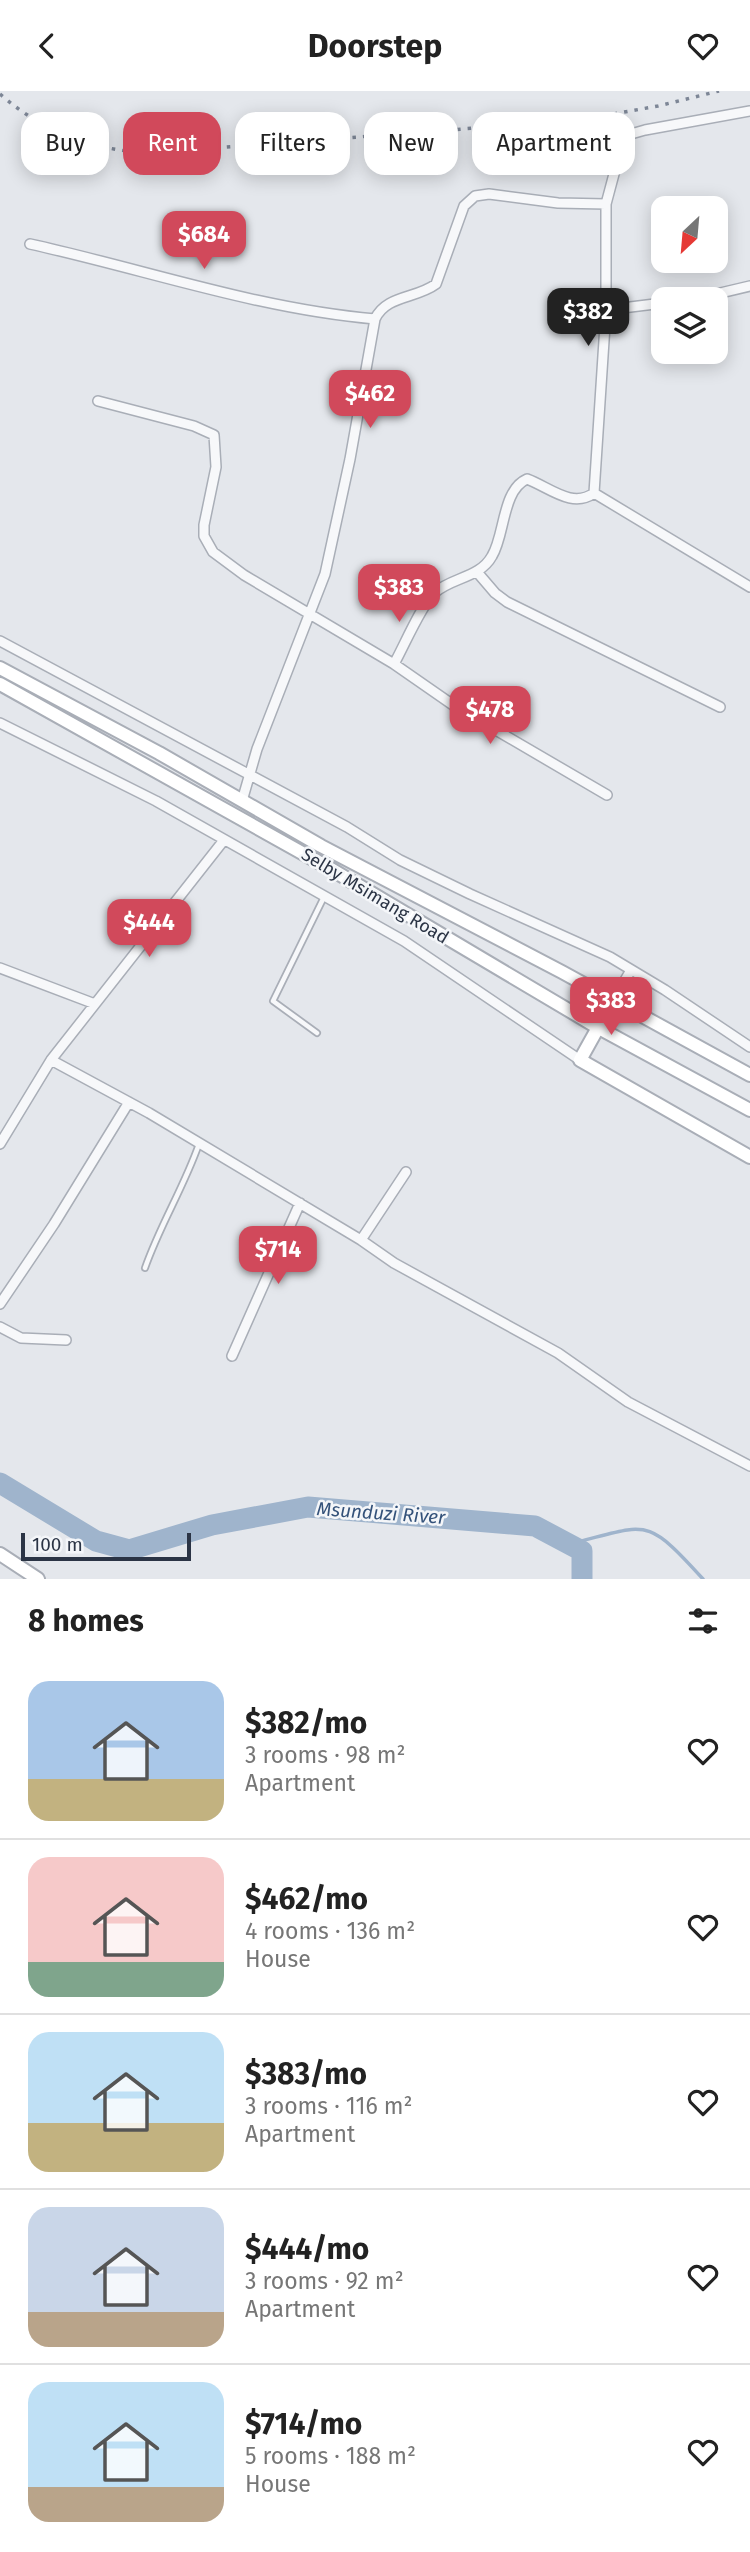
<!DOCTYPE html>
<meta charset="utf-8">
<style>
body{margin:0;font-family:"Fira Sans",sans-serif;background:#f6f6f6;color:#222;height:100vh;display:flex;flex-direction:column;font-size:26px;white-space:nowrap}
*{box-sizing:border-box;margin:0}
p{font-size:23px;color:#767676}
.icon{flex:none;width:38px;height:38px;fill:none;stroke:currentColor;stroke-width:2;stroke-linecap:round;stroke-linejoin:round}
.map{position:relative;height:1488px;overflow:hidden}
.panel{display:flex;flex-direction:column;background:#fff;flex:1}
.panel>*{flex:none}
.guide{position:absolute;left:21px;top:21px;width:709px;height:63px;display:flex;gap:14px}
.needle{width:46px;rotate:206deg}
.buttons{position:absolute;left:651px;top:105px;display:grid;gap:14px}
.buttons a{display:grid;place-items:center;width:77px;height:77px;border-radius:14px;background:#fff;box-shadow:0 4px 18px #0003;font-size:35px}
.scale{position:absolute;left:21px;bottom:18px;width:170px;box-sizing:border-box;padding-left:7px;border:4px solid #2b3445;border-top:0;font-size:19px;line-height:24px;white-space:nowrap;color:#2b3445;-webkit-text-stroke:5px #f4f6f9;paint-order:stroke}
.price{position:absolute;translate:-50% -60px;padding:0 16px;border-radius:14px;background:#d1495b;color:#fff;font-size:23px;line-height:46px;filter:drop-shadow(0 2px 4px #0008)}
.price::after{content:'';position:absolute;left:50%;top:42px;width:21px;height:16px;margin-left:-10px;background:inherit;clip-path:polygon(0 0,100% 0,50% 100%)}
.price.active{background:#222;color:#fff}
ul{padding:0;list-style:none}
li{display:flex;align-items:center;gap:21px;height:175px;padding:0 28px}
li+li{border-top:2px solid #e0e0e0}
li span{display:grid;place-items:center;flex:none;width:196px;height:140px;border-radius:21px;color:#555}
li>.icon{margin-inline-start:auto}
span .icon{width:84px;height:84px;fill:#fffc;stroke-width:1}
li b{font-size:30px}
h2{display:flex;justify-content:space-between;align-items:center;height:84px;padding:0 28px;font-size:30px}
.chip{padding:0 24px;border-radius:21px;background:#fff;box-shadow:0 4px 18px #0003;font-size:24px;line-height:63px}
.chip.active{background:#d1495b;color:#fff}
header{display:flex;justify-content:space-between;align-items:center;height:91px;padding:0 28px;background:#fff;font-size:32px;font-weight:700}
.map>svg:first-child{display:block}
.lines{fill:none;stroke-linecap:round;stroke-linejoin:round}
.stream{stroke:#9fb4cc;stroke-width:3.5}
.river{stroke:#9fb4cc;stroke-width:21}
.lane-casing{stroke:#a9aeb7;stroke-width:8}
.street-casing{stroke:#a9aeb7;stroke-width:12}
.secondary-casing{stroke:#a9aeb7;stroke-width:16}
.lane{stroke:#f7f8fa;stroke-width:4.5}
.street{stroke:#f7f8fa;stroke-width:9}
.secondary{stroke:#fff;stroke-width:12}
.rail{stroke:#7d8696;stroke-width:3.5;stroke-dasharray:3.5 7;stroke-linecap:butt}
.labels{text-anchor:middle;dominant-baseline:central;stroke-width:5;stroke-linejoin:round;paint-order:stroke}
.street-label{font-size:18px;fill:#2b3445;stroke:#f4f6f9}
.water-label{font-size:19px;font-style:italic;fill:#34527a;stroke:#f4f6f9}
</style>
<header><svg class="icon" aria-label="back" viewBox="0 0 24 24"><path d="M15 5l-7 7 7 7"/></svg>Doorstep<svg class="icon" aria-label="heart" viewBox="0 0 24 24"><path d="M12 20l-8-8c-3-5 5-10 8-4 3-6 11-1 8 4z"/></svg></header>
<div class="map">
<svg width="750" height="1488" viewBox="0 0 750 1488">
<rect width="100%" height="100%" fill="#e4e7ec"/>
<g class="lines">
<path class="stream" d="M569 1453C648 1434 644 1423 703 1488"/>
<path class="river" d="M0 1392 96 1450 129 1459 212 1434 308 1416 535 1435 582 1460V1488"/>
<defs>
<path id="lane" d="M317 942 273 910 324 806
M145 1177C160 1134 184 1096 199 1053"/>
<path id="street" d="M30 153C144 178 258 218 375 228
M695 208 750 195
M606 219 663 212
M98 310 194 335 214 344 216 376 204 434V445L213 461 244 484 394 573C404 555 421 515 434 502 452 486 480 487 492 465 505 444 502 399 527 388 549 396 572 418 594 402
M594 402 606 219V113L622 53 631 43 645 39 750 20
M594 402 750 496
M477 481 495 502 507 511 720 616
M0 550 347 736 400 769 470 803 610 866 665 899 750 956
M394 573 453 614 607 704
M0 632 156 710 404 850 580 969
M242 710 257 658 325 483 350 368 375 228C386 204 416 208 436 193L464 115 475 105 489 103 558 112 606 113
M0 877 95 913
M614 908 631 879
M51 969 149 1022 361 1149 394 1172 558 1262 628 1311 750 1375
M0 1053 51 969 224 749
M361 1149 406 1081
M0 1213 54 1133 129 1011
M0 1236 21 1247 66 1249
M232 1265 300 1112"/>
<path id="secondary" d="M0 577 159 662 321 755 562 881 750 984
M0 593 329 777 597 936 750 1019
M614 908 580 969 750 1066
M0 1463 38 1488"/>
</defs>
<use href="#lane" class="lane-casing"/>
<use href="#street" class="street-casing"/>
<use href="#secondary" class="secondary-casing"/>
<use href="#lane" class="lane"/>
<use href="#street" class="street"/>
<use href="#secondary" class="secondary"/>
<path class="rail" d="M0 3C43 41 92 59 149 62L580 29 658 15 719 0"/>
</g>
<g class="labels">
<g class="street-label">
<text transform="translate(375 805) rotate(31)">Selby Msimang Road</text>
</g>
<g class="water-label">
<text transform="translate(381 1422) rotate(4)">Msunduzi River</text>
</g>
</g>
</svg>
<div class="buttons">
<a><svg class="needle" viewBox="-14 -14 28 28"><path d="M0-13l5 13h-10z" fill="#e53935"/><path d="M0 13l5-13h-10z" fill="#767676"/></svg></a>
<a><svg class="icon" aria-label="layers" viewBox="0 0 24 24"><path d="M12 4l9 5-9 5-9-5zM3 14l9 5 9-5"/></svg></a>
</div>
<div class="scale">100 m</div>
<b class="price" style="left:204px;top:180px">$684</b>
<b class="price active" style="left:588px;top:257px">$382</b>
<b class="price" style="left:370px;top:339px">$462</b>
<b class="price" style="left:399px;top:533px">$383</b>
<b class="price" style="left:490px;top:655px">$478</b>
<b class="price" style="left:149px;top:868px">$444</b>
<b class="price" style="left:611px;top:946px">$383</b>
<b class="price" style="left:278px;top:1195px">$714</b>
<div class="guide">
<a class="chip">Buy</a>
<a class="chip active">Rent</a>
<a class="chip">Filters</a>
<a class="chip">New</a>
<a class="chip">Apartment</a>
</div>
</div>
<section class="panel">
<h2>8 homes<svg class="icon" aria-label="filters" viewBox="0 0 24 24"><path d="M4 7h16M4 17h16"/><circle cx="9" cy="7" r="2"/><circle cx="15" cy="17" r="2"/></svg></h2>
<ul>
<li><span style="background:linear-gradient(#a9c7e8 70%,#c2b280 0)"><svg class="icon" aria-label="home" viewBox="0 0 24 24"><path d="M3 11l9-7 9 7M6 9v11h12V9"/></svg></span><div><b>$382/mo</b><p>3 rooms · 98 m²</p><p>Apartment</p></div><svg class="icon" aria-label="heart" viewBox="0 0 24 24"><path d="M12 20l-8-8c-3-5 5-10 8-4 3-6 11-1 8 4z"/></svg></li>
<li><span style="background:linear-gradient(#f6c9c9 75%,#7fa58c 0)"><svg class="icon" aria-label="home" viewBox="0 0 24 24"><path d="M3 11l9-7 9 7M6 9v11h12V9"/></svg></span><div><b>$462/mo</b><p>4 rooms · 136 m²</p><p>House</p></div><svg class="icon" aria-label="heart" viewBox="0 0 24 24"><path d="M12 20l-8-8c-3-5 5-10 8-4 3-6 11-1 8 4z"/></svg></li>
<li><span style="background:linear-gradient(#bfe0f5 65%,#c2b280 0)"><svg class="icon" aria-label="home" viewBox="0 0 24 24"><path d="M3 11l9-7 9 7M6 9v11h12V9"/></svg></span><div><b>$383/mo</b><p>3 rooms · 116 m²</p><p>Apartment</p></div><svg class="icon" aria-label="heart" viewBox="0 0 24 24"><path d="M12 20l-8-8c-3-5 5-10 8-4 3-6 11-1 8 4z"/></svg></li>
<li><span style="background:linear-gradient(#c9d6e8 75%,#b9a48a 0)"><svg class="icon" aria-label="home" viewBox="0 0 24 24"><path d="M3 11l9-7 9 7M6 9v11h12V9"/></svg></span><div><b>$444/mo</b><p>3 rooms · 92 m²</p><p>Apartment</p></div><svg class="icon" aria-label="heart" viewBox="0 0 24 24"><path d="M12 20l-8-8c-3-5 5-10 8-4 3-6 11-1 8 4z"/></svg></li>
<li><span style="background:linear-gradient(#bfe0f5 75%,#b9a48a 0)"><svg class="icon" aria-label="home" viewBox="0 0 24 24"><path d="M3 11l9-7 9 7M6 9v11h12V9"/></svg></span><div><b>$714/mo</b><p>5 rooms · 188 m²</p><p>House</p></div><svg class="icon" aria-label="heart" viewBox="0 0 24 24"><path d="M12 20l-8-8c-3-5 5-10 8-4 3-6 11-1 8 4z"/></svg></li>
</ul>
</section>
